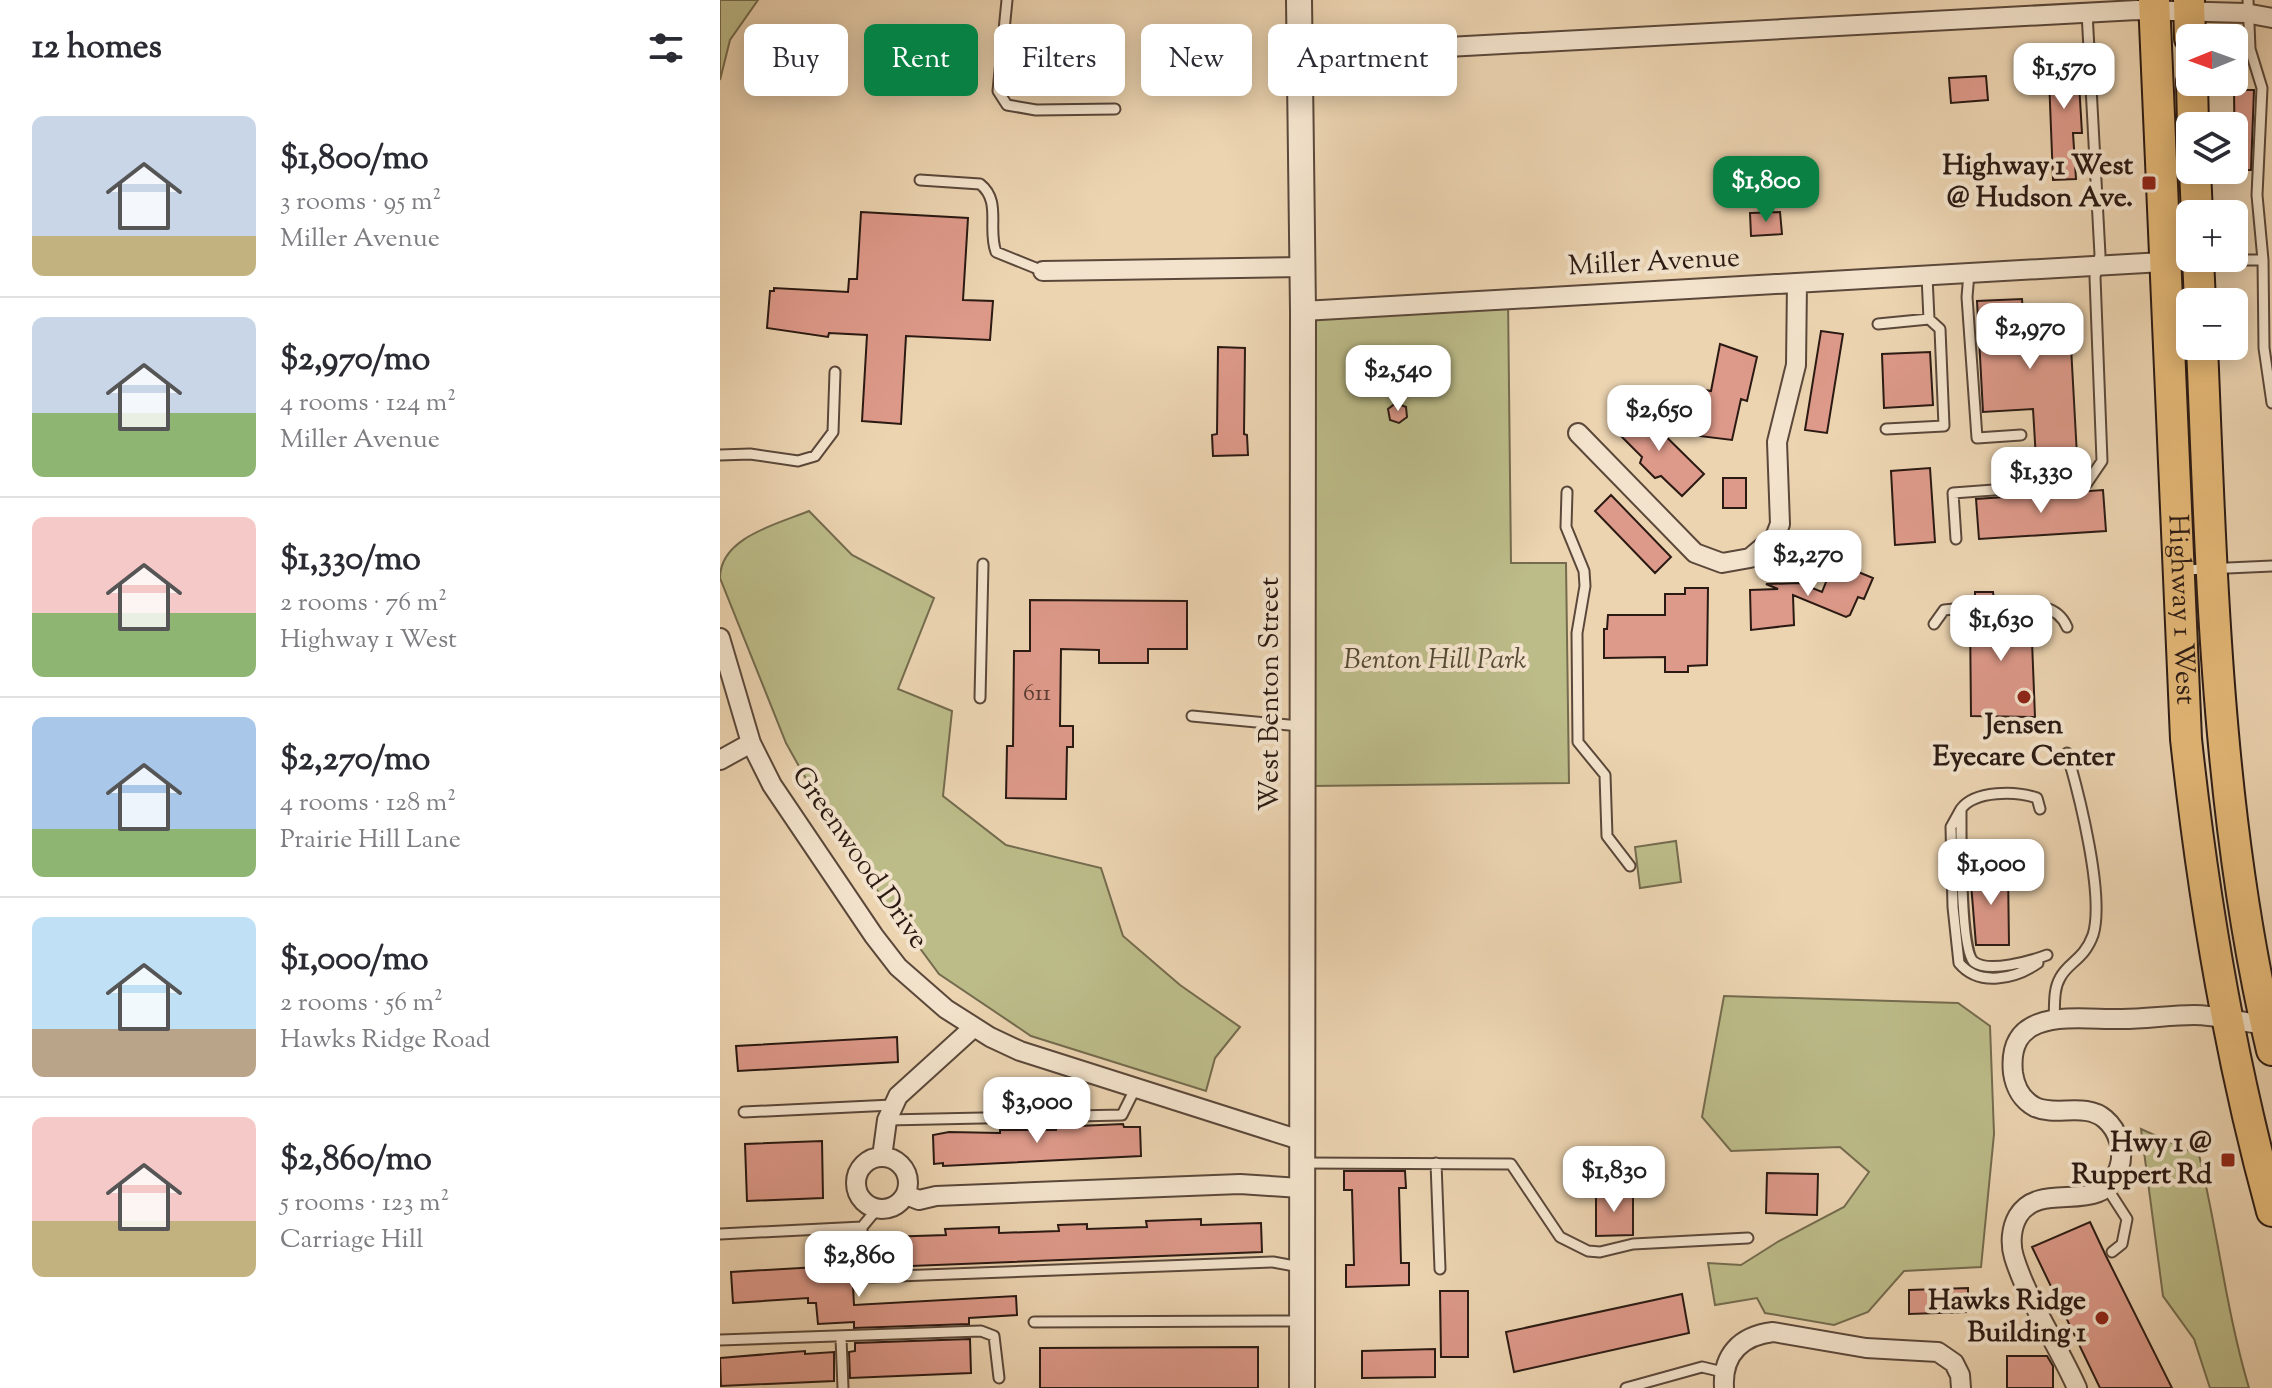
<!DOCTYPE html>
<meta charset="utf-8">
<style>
body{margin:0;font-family:"Sorts Mill Goudy",serif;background:#f2f2f3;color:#2b2b33;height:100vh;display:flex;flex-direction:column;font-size:30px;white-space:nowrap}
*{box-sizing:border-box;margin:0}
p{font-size:26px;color:#7c7c81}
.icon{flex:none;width:44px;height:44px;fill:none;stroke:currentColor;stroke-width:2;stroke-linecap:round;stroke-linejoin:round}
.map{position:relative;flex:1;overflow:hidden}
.details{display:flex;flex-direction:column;background:#fff;width:720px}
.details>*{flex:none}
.banner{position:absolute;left:24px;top:24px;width:760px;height:72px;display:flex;gap:16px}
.needle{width:52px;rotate:269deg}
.buttons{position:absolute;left:1456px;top:24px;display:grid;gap:16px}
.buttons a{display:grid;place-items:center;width:72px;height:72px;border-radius:12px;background:#fff;box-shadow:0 4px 20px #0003;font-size:40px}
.price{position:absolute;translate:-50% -68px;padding:0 18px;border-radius:16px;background:#fff;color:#222;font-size:26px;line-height:52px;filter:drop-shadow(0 2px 4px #0008)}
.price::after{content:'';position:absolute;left:50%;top:48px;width:24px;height:18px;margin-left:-12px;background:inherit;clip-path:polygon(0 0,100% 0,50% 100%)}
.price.selected{background:#0b8043;color:#fff}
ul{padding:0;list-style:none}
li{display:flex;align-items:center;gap:24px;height:200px;padding:0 32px}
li+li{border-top:2px solid #e1e1e2}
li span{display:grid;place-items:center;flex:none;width:224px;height:160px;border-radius:12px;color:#555}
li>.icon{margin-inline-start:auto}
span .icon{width:96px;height:96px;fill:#fffc;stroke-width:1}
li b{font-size:34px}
h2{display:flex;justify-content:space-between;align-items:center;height:96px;padding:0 32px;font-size:34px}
.pill{padding:0 28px;border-radius:12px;background:#fff;box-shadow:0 4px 20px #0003;font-size:28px;line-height:72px}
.pill.selected{background:#0b8043;color:#fff}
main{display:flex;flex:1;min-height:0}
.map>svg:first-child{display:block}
.green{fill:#bcbc89;stroke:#746b4e;stroke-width:2}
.building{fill:#dd9989;stroke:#2b1a13;stroke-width:2}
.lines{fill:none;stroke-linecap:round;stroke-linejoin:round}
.service-casing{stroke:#5b483a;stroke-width:13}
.minor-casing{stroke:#5b483a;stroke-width:22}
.tertiary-casing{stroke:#5b483a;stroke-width:28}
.primary-casing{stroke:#2b1a13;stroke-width:34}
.service{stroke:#f3e3cc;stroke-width:9}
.minor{stroke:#f3e3cc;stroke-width:18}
.tertiary{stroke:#f3e3cc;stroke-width:24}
.primary{stroke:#e6ba78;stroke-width:30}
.poi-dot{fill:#8f2418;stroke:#f3e3cc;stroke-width:3}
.labels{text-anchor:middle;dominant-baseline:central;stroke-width:8;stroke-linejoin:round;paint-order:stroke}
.number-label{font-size:24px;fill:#583a30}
.poi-label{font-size:28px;font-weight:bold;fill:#2b1a13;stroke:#f3e3cc;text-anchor:end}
.street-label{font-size:28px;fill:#2b1a13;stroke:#f3e3cc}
.park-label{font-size:28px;font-style:italic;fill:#564b36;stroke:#f3e3cc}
</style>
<main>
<section class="details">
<h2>12 homes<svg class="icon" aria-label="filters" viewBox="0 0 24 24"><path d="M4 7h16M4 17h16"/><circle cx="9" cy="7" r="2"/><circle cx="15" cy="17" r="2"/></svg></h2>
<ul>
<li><span style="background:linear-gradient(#c9d6e8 75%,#c2b280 0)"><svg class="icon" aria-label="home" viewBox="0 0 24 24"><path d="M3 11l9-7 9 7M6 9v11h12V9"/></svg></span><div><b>$1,800/mo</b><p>3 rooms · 95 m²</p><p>Miller Avenue</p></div></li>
<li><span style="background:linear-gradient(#c9d6e8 60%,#8fb573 0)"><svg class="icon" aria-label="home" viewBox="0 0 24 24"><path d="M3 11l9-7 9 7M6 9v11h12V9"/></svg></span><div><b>$2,970/mo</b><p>4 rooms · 124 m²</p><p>Miller Avenue</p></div></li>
<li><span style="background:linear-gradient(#f6c9c9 60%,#8fb573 0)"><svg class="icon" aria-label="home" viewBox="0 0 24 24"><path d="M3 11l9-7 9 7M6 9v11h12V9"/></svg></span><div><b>$1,330/mo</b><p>2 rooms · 76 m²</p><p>Highway 1 West</p></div></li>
<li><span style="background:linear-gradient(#a9c7e8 70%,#8fb573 0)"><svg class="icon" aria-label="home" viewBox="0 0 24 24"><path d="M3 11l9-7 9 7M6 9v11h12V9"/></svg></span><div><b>$2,270/mo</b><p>4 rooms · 128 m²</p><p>Prairie Hill Lane</p></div></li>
<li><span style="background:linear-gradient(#bfe0f5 70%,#b9a48a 0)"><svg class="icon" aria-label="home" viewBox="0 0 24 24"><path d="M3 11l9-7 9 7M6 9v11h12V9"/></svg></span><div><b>$1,000/mo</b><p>2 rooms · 56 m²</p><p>Hawks Ridge Road</p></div></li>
<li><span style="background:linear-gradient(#f6c9c9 65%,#c2b280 0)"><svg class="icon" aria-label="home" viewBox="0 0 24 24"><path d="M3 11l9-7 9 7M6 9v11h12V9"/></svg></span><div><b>$2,860/mo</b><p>5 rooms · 123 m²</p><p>Carriage Hill</p></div></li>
</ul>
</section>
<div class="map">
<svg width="1552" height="1388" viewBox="0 0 1552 1388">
<rect width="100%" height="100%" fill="#ecd4b1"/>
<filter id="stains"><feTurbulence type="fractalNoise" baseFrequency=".0025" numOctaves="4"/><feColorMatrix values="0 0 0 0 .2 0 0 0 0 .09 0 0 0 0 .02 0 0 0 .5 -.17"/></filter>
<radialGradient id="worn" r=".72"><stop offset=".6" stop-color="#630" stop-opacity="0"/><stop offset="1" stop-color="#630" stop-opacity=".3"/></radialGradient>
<path class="green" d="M0 0H38L10 40 0 80Z
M788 298 791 563H846L849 783 591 786 594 309Z
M89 511 132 555 214 598 178 689 232 711 223 796 286 845 381 868 403 936 460 985 520 1027 495 1058 486 1091 311 1036 219 974 120 840 66 743 0 578C0 537 58 524 89 511Z
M956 841 961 882 920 888 915 847Z
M1004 996 1238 1003 1270 1026 1274 1134 1261 1267 1184 1271 1148 1312 1114 1325 1045 1313 1037 1298 995 1305 988 1263 1021 1265 1059 1241 1124 1207 1149 1172 1120 1147 1011 1151 982 1117Z
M1421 1129 1479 1155C1498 1232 1506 1311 1529 1388H1490L1474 1339 1443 1296Z"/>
<path class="building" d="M1357 50 1362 133H1353L1356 179 1333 180 1328 52Z
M1266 76 1268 100 1231 103 1229 78Z
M1514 90H1534L1531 170H1515Z
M141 212 248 218 243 300 273 301 270 340 186 336 181 424 142 421 147 335 109 333 108 337 47 328 50 291H54V288L128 292 129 279H137Z
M1060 212 1062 234 1031 236 1030 213Z
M1302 299 1303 313 1349 310 1357 456 1316 459 1313 409 1263 412 1257 301Z
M1101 331 1123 334 1107 433 1085 430Z
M1000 344 1037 357 1027 401 1021 399 1012 440 971 435 985 390 991 391Z
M498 347 525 348 524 434 527 435 528 455 493 456 492 435 497 434Z
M1210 352 1213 405 1164 408 1162 354Z
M676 403 686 407 687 417 679 423 670 420 668 409Z
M917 408 984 474 962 496 941 476 935 478 920 463 922 457 895 430Z
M1210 468 1215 542 1175 545 1171 471Z
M1003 478H1026V508H1003Z
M1383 490 1386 531 1259 539 1256 499Z
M891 495 951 557 935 573 875 511Z
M1114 562 1153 578 1144 599 1138 597 1130 615 1126 617 1073 595 1074 625 1031 630 1030 590 1058 589 1046 584 1080 583 1102 592Z
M965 588H988L987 665 968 666V672H945V657L884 658V629H887L888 615H945V594H965Z
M1255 592H1273L1274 600 1267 606 1274 616H1311L1315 717 1251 716 1250 616H1256L1262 607 1255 600Z
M310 600 467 601V649H428V663H379V650L341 649 340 726H353V747H347L346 799 286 798 287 746H293L294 651H310Z
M1250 871H1288L1289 945H1256Z
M177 1037 178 1062 18 1071 16 1046Z
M403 1124 404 1127H420L421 1156 223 1166V1163L214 1164 213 1135 229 1132 280 1133V1130H336V1127Z
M102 1141 103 1198 27 1201 25 1144Z
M624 1171H685L686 1188H679L681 1263H689V1285L626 1287V1265H634L632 1190H624Z
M1047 1173 1098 1174 1097 1215 1046 1213Z
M876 1193H913V1235L876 1236Z
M481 1219V1225L541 1223 542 1252 166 1267 165 1237 226 1235 225 1229 279 1227V1233L339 1231 338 1225 367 1224V1229L427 1227 426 1221Z
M1370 1222 1386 1256 1452 1388H1380L1312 1247Z
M132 1265 134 1305 296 1296 297 1315 249 1318V1324L134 1328V1322L98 1324 96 1303H88V1298L13 1303 11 1272Z
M1248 1288V1312L1189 1314V1290Z
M720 1291H748V1357H721Z
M962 1294 969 1333 794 1372 786 1332Z
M250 1339 251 1373 130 1378 129 1352 135 1351V1343Z
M538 1347V1388H320V1348Z
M715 1349V1377L642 1378V1351Z
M85 1351V1354L114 1352V1381L1 1386 0 1358Z
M1287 1356H1327L1333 1366V1388H1287Z"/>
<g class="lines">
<defs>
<path id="service" d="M287 0 278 91 287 105 316 110 395 109
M1528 0 1530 49 1542 88 1537 195 1543 260 1544 348 1552 403
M200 180 260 184C282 201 267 229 276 252L323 271
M1482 260H1543
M1249 273 1247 297 1257 438 1301 435
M1158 324 1209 319 1207 276
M1166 429 1224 426 1220 329 1209 319
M0 455 30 454 78 461 95 456 113 432 115 372
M847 492 846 527 864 571 865 586 857 633 858 742 885 775 887 836 910 866
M1236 539 1233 493 1367 483 1382 461 1375 277 1380 255 1367 12
M1464 570 1552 566
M1274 607C1300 607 1335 598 1347 627
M1214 624 1224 610 1255 607
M260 698 263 564
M472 716 580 726
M1241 809 1231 827 1233 907 1239 963C1259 987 1295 979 1318 963
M1320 809 1317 798C1296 791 1255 790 1241 809 1241 832 1240 952 1254 962 1269 973 1311 961 1327 955
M1334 1020C1335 1006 1333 990 1340 978 1348 962 1364 960 1373 935 1385 896 1359 794 1347 753
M24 1112 172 1105
M167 1120 402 1115 415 1089
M583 1163 791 1164 840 1237 868 1251 880 1252 913 1244 1028 1238
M716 1163 720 1269
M1387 1188 1407 1219 1402 1244 1392 1252
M142 1227 143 1268 151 1277 553 1262 580 1267
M0 1234 142 1227 157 1209
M314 1322 581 1321
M121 1338 123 1388
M0 1340 261 1331 274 1336 279 1378
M906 1388 982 1367 1003 1372"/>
<path id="minor" d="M579 55 1417 10 1525 13 1552 18
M323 271 583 267
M583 311 1478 260
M858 433 975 553 1002 563 1030 558 1055 537 1060 524 1057 442 1076 365 1077 283
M0 638 31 743 52 785 154 936 178 967 226 1009 270 1037 300 1051 580 1140
M0 760 31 743
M136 1183a26 26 0 1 1 52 0a26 26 0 1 1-52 0Z
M162 1157 167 1120 178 1096 254 1027
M186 1195 199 1200 216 1196 520 1184 580 1188
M1004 1388C1002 1355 1020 1336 1053 1332L1146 1348 1218 1352 1234 1363 1240 1375 1241 1388
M1357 1388C1338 1345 1308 1302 1294 1257 1290 1244 1291 1228 1298 1216 1321 1178 1383 1219 1399 1168 1405 1151 1398 1130 1385 1119 1365 1102 1336 1117 1315 1107 1302 1100 1295 1087 1293 1073 1286 1005 1357 1020 1402 1019 1426 1019 1450 1015 1474 1015 1500 1015 1526 1024 1552 1025"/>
<path id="tertiary" d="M579 0 583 311 582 1388"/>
<g id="primary">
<path id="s1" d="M1434 0 1466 739C1483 897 1510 1058 1552 1211"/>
<path d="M1469 0 1470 38"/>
<path d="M1472 82 1473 126"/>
<path d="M1475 170 1477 214"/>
<path d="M1478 258 1480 302"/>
<path d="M1482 346C1492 582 1497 819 1552 1050"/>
</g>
</defs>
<use href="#service" class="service-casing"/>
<use href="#minor" class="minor-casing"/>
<use href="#tertiary" class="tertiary-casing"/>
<use href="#primary" class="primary-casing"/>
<use href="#service" class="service"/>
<use href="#minor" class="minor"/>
<use href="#tertiary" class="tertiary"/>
<use href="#primary" class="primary"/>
</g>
<g class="poi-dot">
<rect x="1421" y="175" width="16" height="16" rx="4"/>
<circle cx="1304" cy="697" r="8"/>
<rect x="1500" y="1152" width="16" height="16" rx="4"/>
<circle cx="1382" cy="1318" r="8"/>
</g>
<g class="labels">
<g class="number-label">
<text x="317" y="694">611</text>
</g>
<g class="poi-label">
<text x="1413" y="167">Highway 1 West<tspan x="1413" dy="32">@ Hudson Ave.</tspan></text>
<text x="1304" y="726" text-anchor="middle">Jensen<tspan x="1304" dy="32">Eyecare Center</tspan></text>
<text x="1492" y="1144">Hwy 1 @<tspan x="1492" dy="32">Ruppert Rd</tspan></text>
<text x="1366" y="1302">Hawks Ridge<tspan x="1366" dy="32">Building 1</tspan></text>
</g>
<g class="street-label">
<text transform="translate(934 263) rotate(-3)">Miller Avenue</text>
<text stroke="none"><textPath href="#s1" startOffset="610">Highway 1 West</textPath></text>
<text transform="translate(551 694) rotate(-90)">West Benton Street</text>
<text transform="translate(139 858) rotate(55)">Greenwood Drive</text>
</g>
<g class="park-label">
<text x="715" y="661">Benton Hill Park</text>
</g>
</g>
<rect width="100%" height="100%" filter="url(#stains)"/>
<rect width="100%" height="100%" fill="url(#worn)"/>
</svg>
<div class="buttons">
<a><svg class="needle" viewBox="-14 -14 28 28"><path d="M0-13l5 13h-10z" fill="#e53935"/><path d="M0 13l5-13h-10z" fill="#7c7c81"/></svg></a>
<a><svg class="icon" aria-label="layers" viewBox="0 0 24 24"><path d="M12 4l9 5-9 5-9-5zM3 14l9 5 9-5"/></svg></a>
<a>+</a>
<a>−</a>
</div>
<b class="price" style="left:1344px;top:111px">$1,570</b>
<b class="price selected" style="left:1046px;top:224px">$1,800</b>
<b class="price" style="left:1310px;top:371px">$2,970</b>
<b class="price" style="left:678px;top:413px">$2,540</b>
<b class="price" style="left:939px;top:453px">$2,650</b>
<b class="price" style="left:1321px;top:515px">$1,330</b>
<b class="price" style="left:1088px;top:598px">$2,270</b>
<b class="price" style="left:1281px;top:663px">$1,630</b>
<b class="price" style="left:1271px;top:907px">$1,000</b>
<b class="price" style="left:317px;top:1145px">$3,000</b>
<b class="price" style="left:894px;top:1214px">$1,830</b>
<b class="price" style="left:139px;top:1299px">$2,860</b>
<div class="banner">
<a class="pill">Buy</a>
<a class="pill selected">Rent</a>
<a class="pill">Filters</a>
<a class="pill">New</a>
<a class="pill">Apartment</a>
</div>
</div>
</main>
